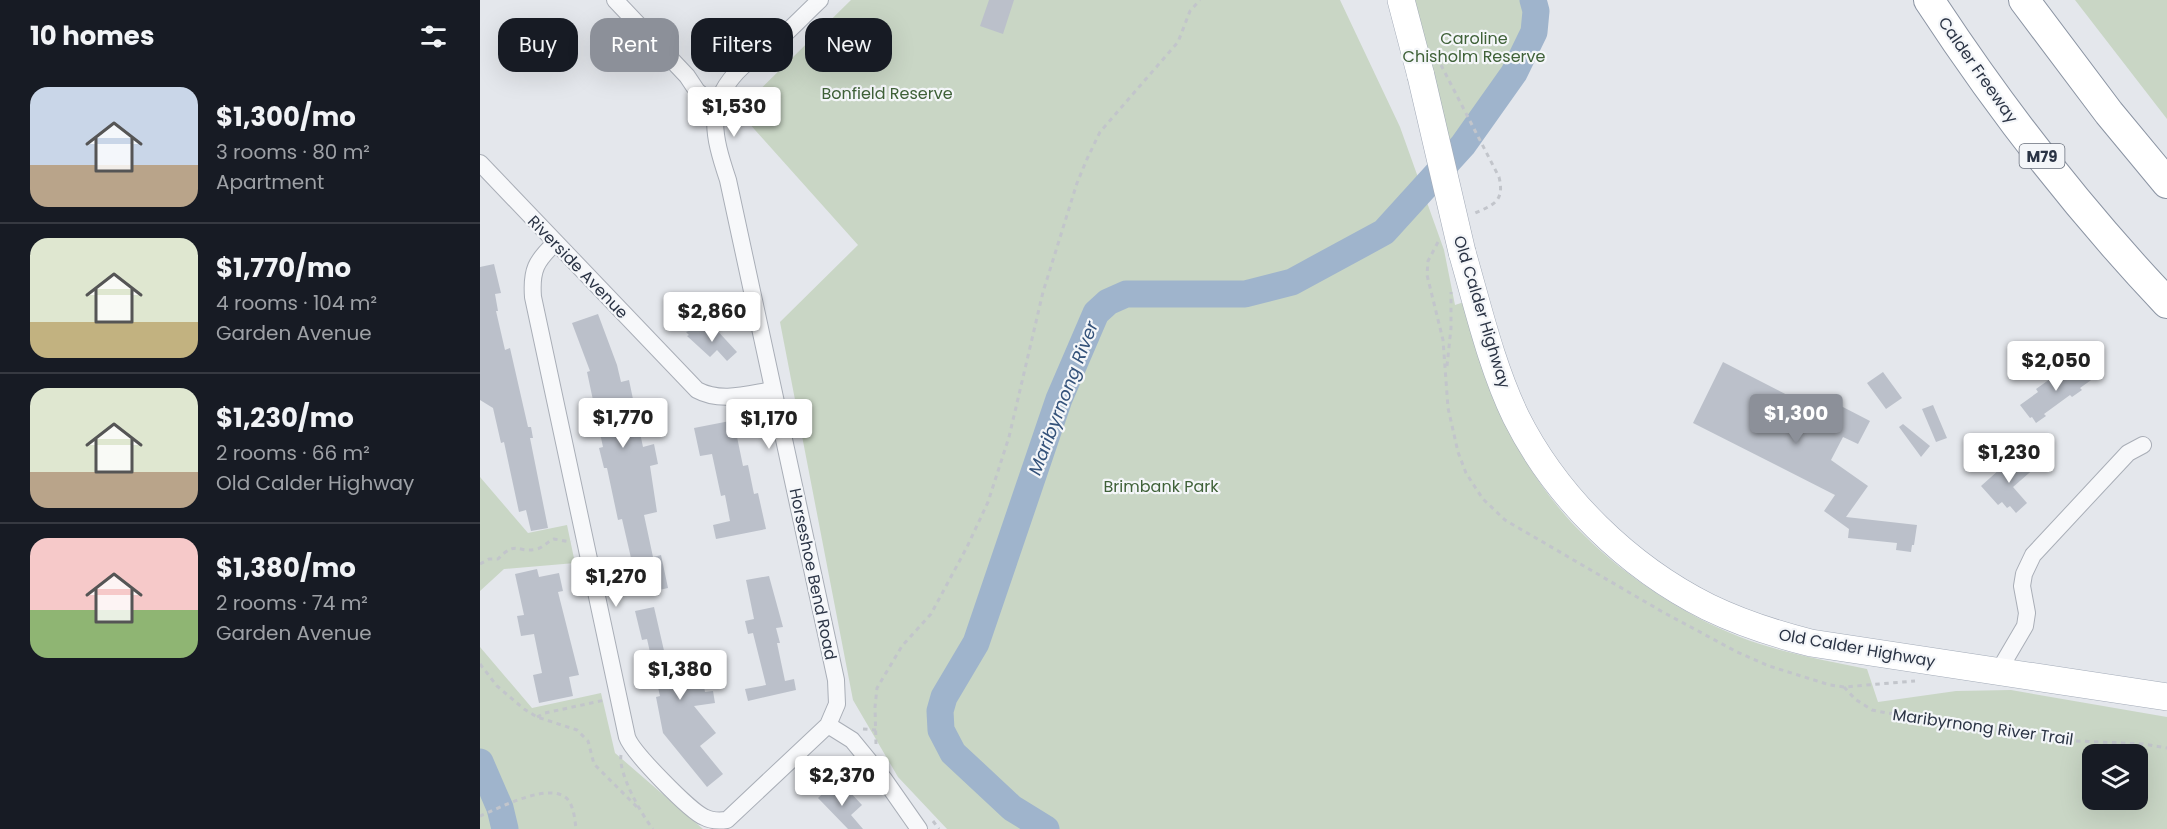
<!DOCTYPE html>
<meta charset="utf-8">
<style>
body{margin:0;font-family:Poppins,sans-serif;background:#242831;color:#f1f3f6;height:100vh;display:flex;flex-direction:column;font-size:22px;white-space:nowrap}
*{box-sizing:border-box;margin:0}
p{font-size:20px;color:#9ea1a6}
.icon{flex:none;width:33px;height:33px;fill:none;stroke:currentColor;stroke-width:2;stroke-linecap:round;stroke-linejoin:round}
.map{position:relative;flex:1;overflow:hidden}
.sheet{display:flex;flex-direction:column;background:#171b24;width:480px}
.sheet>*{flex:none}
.guide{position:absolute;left:18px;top:18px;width:570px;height:54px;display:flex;gap:12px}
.controls{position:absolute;left:1602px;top:744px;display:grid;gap:12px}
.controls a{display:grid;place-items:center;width:66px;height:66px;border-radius:12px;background:#171b24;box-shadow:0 6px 24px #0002;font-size:30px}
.price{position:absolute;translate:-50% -51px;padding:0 14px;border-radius:6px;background:#fff;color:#222;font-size:20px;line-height:39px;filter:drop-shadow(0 2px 3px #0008)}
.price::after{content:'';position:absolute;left:50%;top:36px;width:18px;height:14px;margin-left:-9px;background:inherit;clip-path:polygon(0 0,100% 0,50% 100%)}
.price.selected{background:#8c9099;color:#fff}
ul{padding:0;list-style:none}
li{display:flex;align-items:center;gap:18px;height:150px;padding:0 30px}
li+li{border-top:2px solid #363941}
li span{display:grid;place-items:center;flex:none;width:168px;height:120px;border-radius:18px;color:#555}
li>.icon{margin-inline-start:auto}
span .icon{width:72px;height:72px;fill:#fffc;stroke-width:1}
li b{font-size:26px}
h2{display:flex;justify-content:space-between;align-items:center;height:72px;padding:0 30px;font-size:26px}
.pill{padding:0 21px;border-radius:18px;background:#171b24;box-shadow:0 6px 24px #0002;font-size:21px;line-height:54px}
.pill.selected{background:#8c9099;color:#fff}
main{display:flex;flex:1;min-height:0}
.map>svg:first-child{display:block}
.green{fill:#c9d6c5;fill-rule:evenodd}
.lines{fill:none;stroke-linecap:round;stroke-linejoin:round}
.river{stroke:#9fb4cc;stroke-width:27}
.building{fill:#bbc0ca}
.street-casing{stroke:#a9aeb7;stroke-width:18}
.primary-casing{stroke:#a3abb8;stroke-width:28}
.highway-casing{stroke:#8b94a3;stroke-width:32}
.path{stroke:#c2c5cb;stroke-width:3;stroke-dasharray:4.5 4.5;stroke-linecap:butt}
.street{stroke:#f7f8fa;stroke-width:16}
.primary{stroke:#fff;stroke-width:27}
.highway{stroke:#fff;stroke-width:30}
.primary-bridge-casing{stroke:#a3abb8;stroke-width:28;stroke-linecap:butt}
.primary-bridge{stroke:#fff;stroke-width:27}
.labels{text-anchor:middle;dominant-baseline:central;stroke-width:4.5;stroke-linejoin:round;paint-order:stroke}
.shield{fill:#f4f6f9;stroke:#676e7b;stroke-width:1.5}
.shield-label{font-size:15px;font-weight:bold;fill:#2b3445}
.park-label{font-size:16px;fill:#3f6138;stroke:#f4f6f9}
.street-label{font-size:16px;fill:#2b3445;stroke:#f4f6f9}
.water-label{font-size:18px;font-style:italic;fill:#34527a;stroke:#f4f6f9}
</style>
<main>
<section class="sheet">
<h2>10 homes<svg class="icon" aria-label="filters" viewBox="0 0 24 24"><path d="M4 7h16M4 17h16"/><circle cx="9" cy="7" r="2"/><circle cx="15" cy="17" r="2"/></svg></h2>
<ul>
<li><span style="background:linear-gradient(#c9d6e8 65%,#b9a48a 0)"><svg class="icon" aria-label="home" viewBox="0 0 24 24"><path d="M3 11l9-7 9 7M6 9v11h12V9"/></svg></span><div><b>$1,300/mo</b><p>3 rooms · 80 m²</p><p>Apartment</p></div></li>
<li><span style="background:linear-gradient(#dfe7d0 70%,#c2b280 0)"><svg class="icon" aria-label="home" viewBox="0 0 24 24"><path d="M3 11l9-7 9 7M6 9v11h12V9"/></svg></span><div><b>$1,770/mo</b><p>4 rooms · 104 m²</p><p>Garden Avenue</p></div></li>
<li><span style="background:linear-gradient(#dfe7d0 70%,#b9a48a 0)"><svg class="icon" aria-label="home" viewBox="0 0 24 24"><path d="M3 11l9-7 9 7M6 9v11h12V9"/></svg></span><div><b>$1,230/mo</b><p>2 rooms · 66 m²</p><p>Old Calder Highway</p></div></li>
<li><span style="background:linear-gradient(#f6c9c9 60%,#8fb573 0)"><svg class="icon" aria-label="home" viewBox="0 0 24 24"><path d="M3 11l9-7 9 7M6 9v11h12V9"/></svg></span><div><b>$1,380/mo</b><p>2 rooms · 74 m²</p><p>Garden Avenue</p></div></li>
</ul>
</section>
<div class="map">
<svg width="1687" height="829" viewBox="0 0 1687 829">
<rect width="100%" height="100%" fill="#e4e7ec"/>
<path class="green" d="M371 0H860L920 127 964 250 975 305 984 302C992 333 999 363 1011 393 1031 443 1066 499 1105 536 1146 577 1206 616 1260 637 1301 653 1345 660 1387 669L1398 702 1476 691 1531 690 1687 717V829H467L418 777 373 700 300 322 378 245 258 111ZM1612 754H1658V800H1612Z
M933 0H1053L1056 11 1054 32 1034 73 983 145 972 156Z
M1595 0H1687V119Z
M0 477 48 533 87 525 95 563 24 569 0 591Z
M0 647 52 708 121 693 135 753 223 829H0Z"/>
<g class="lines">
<path class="river" d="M0 762 20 808 25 829
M566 829 532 808 473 753 461 730 460 711 464 697 496 643 579 399 616 313 628 302 646 294H765L812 282 904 232 983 145 1034 73 1054 32 1056 11 1053 0"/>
</g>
<path class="building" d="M509 0H534L523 34 500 26Z
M14 264 21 293 15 294 18 311H16L25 350 30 348 48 427H51L53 438H50L68 528 51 531 46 510 39 512 24 442 21 443 13 408 0 400V267Z
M118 314 137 365 141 382 149 380 163 447 174 444 178 464 170 466 177 512 164 515 173 557 181 555 188 588 166 593 162 573 158 574 154 557 151 558 142 519 138 520 127 468H124L119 448 123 447 107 372 110 371 92 323Z
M220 327 227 333 234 327 257 352 247 361 237 350 230 357 207 336 209 335 206 332Z
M1243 362 1352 418 1359 405 1390 421 1378 444 1363 437 1351 460 1388 486 1366 517 1437 525 1434 545H1432L1431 552 1416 550 1417 543 1368 538 1369 529 1344 511 1355 495 1213 423Z
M1603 364 1614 378 1600 388 1602 390 1592 397 1590 395 1564 414 1566 416 1556 423 1552 417 1550 418 1540 405 1558 392 1556 389 1584 369 1586 372 1594 366 1596 369Z
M1403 372 1422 398 1406 409 1387 383Z
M1453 405 1467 438 1456 442 1442 409Z
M255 420 258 432H256L263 466 268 465 274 494 278 493 286 529 236 539 233 525 250 521 245 495 241 496 232 454 220 456 214 428Z
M1423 424 1450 446 1441 457 1419 427Z
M1544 455 1555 468 1533 487 1547 503 1536 513 1530 506 1527 508 1522 502 1518 505 1501 486 1529 461 1532 465Z
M57 569 59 577 79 573 83 591 78 592 99 675 89 677 93 696 59 703 53 675 62 673 54 634 41 636 37 616 44 615 35 574Z
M289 576 303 627 296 628 300 643H297L305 681 314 679 316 690 268 701 265 689 286 685 273 633 268 634 265 621 274 619 266 580Z
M174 607 185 655 205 653 206 658 209 657 214 677 222 676 225 692 233 691 235 703 214 706 236 733 220 746 243 774 227 787 183 733 176 697 180 696 167 639 162 640 155 611Z
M350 787 362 797 369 791 382 805 371 815 383 829H368L338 798Z"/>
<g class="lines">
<defs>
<path id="street" d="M135 0 207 76 217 91 231 102 245 104
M0 163 217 390C241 403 268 394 293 390
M75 243C56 261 51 270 53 297L147 737C152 752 210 811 224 817 231 821 239 821 247 820L348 725 357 704 356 680 248 180C233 135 224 102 263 66 270 60 279 57 286 51 305 35 322 17 340 0
M1518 672 1545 626 1547 613 1542 586 1544 574 1553 555 1648 453 1663 445
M348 725 372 740 404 779 439 829"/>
<path id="primary" d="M921 0 941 76
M982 252C998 307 1011 365 1036 417 1076 497 1148 567 1228 607 1261 623 1295 634 1331 643L1687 697"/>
<path id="highway" d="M1449 0C1519 107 1599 210 1687 303
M1544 0 1629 113 1687 183"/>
</defs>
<use href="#street" class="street-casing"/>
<use href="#primary" class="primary-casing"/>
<use href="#highway" class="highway-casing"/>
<path class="path" d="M961 65 1019 177C1025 202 1013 205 993 214
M958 242 948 261 947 275 963 340 968 408 978 452 986 473 995 487 1003 499 1025 520 1181 611 1257 652 1289 666 1350 685 1364 687 1435 681
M967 366 971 328V292
M0 564 9 559H18C37 539 38 554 57 549 64 547 68 541 74 539L91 542
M0 664 17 686 44 709 57 717 97 730 108 741 114 764 160 810
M1364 687 1375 699 1392 710 1407 713 1447 718 1575 740 1663 744 1687 748
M57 717 65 713 125 700
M383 729 396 730
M396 744 395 707 397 688 422 646 451 614 487 547 508 502 529 437 563 292 597 183 607 159 620 132 698 42 710 11 720 0
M141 755C138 773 161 814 173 829
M0 816C20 808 73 779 89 801 94 809 95 820 96 829
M453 821 459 829"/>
<use href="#street" class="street"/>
<use href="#primary" class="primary"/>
<use href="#highway" class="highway"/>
<defs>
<path id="primary-bridge" d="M941 76 982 252"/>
</defs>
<use href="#primary-bridge" class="primary-bridge-casing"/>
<use href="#primary-bridge" class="primary-bridge"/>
</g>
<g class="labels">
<rect class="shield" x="1539.5" y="144" width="45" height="24" rx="4.5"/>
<g class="shield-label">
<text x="1562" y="156">M79</text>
</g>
<g class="park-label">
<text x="994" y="38">Caroline<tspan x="994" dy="18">Chisholm Reserve</tspan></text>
<text x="407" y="93">Bonfield Reserve</text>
<text x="681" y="486">Brimbank Park</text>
</g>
<g class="street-label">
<text transform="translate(1498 70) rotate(55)">Calder Freeway</text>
<text transform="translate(98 267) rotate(46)">Riverside Avenue</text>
<text transform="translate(1002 312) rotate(73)">Old Calder Highway</text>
<text transform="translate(333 574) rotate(78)">Horseshoe Bend Road</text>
<text transform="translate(1377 648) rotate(10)">Old Calder Highway</text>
<text transform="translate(1503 727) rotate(8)">Maribyrnong River Trail</text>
</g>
<g class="water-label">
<text transform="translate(583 398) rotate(-69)">Maribyrnong River</text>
</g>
</g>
</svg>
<div class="controls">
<a><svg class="icon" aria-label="layers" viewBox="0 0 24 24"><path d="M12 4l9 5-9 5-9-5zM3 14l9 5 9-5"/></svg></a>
</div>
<b class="price" style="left:254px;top:138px">$1,530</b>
<b class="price" style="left:232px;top:343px">$2,860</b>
<b class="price" style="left:1576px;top:392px">$2,050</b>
<b class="price selected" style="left:1316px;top:445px">$1,300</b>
<b class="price" style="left:143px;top:449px">$1,770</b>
<b class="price" style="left:289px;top:450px">$1,170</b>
<b class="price" style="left:1529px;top:484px">$1,230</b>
<b class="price" style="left:136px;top:608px">$1,270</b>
<b class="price" style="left:200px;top:701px">$1,380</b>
<b class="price" style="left:362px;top:807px">$2,370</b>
<div class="guide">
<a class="pill">Buy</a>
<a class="pill selected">Rent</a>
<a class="pill">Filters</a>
<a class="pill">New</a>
</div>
</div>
</main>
